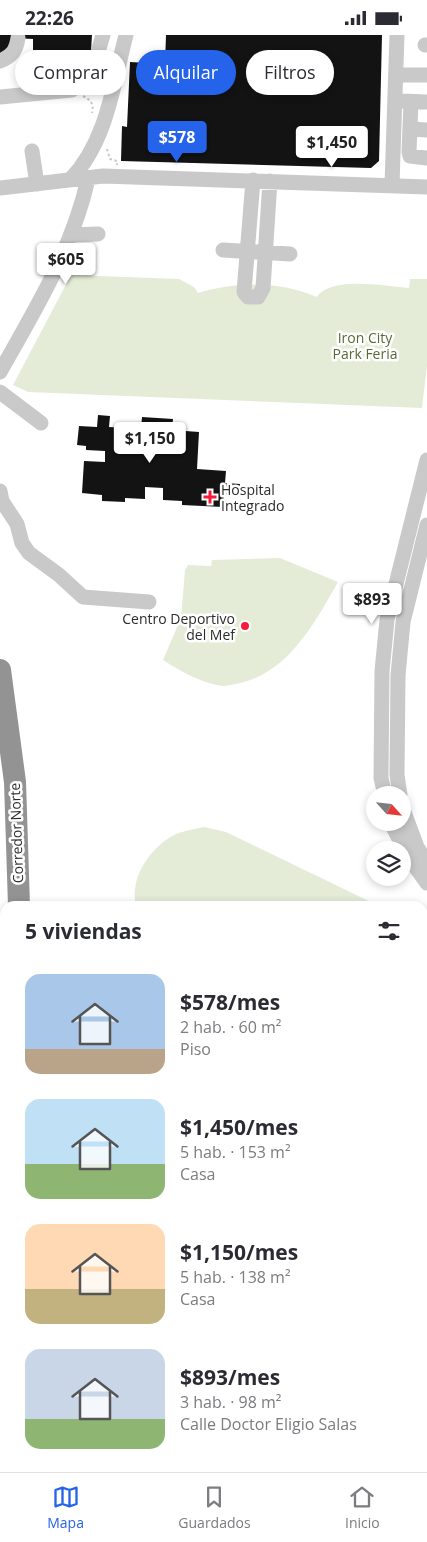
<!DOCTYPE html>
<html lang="es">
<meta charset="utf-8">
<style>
body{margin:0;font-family:"Open Sans",sans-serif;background:#f2f2f3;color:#2b2b33;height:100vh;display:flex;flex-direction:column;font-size:19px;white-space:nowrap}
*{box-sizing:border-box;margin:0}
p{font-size:16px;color:#7c7c81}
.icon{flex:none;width:28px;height:28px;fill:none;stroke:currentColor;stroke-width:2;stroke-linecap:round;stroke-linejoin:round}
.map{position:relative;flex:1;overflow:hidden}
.side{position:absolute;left:0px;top:866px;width:428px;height:571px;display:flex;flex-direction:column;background:#fff;border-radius:15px 15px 0 0;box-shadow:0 2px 8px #0003}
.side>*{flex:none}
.hud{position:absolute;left:15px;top:15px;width:398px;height:45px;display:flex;gap:10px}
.needle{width:32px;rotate:117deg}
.tools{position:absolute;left:366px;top:751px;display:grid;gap:10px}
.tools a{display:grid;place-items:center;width:45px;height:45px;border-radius:50%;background:#fff;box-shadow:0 2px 8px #0003;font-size:25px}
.price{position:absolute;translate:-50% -42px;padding:0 11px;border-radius:5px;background:#fff;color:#222;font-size:16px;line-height:32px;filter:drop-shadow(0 1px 2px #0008)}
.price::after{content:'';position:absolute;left:50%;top:30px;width:15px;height:11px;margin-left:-8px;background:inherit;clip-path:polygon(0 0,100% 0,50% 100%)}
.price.current{background:#2563eb;color:#fff}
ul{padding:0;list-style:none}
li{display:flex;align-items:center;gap:15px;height:125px;padding:0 25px}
li span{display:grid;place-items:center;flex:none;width:140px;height:100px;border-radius:15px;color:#555}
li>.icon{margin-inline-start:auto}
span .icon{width:60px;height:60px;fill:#fffc;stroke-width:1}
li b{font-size:21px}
h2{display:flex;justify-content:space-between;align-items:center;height:60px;padding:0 25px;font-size:21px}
.pill{padding:0 18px;border-radius:22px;background:#fff;box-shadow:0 2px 8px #0003;font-size:18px;line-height:45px}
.pill.current{background:#2563eb;color:#fff}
.status{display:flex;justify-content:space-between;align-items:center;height:35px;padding:0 25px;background:#fff;direction:ltr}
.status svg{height:14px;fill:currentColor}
.tab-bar{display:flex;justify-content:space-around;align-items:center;height:70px;border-top:1px solid #e1e1e2;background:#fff;font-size:14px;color:#7c7c81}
.tab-bar a{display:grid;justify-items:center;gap:2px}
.tab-bar .current{color:#2563eb}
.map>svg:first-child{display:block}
.green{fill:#e4ecd8}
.building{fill:#131313}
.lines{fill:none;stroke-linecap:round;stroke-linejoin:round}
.path{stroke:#c9c9c9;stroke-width:2;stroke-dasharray:2.5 2.5;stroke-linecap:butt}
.minor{stroke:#c9c9c9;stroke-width:15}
.major{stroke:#a4a4a4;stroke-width:19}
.highway{stroke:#939393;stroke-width:22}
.highway-bridge{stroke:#939393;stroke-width:22}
.poi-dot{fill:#f71b3a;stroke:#fff;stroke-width:2}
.labels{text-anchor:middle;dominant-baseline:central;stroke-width:5;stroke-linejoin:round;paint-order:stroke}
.park-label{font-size:14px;fill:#536c36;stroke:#fff}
.poi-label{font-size:14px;fill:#2c2c2c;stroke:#fff;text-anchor:start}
.street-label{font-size:14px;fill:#2c2c2c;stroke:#fff}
</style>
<div class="status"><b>22:26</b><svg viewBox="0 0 49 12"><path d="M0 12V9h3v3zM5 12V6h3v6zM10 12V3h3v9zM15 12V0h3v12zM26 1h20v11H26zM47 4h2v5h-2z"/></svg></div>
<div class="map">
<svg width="427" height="1437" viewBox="0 0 427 1437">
<rect width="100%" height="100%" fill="#fff"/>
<path class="green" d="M71 240 179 244 194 252 198 258C237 246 279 246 317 262 331 241 385 251 409 253L410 244H427V331L422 373 28 357 13 350Z
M280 523 338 547C316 586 288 638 240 648 235 649 227 651 222 651 199 647 182 637 163 625L181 583 185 535 188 530 211 531 212 525Z
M204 792 226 797 379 871H136C129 843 150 813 174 800 183 796 195 794 204 792Z
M427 1355V1437H237L248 1432H422L423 1357Z"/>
<path class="building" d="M0 0H92L91 16 88 26H66L65 29 41 28 42 16 33 15V4L13 3 10 12 0 20Z
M166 0H382L379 126 371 133 121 126 122 91 127 92 130 27 165 29Z
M98 380 110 381 109 392 141 394 142 382 173 384 172 395 199 397 197 434 226 436 225 448 240 449 239 460 224 459 223 472 182 470V466L163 465V453L145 452V464L125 463V467L102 466V460L82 458 84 426 105 427V416L86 415V411L77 410 79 391 97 392Z
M422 1103 427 1105V1142L422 1151Z
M422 1176 427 1178V1215L422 1224Z"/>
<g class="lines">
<path class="path" d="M83 61C91 65 94 69 92 78
M107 114 110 124 117 126V130"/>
<path class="minor" d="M425 10H427
M0 26C12 21 16 16 18 3
M396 40H427
M0 62 72 55 94 31 103 0
M402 66 427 67
M411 67 409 117 410 121 427 123
M410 94 427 95
M32 116 37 149
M70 145C107 106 113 51 126 0
M253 145 244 257 248 262H258L263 253 270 146
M392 150 397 0
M0 153 103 141 427 152
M71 200 98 199
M223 215 290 219
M61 225 81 227
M0 337C35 275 72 215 88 144
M0 357 41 388
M0 456 2 466 17 489 22 508 29 518 59 540 83 562 149 567
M385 760 381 743 382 636 387 585 427 425
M400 760 397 740 398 640 403 587 427 490
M402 772 417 812 427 828
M391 788 409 823 427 848
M422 1041 427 1044
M422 1076 427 1078
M422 1285 427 1277
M422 1313 427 1321
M151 1432 152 1437"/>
<path class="major" d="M422 1337 427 1334"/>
<path class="highway" d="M0 635 15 747 19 871
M0 966V992
M58 1437 62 1432"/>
<path class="highway-bridge" d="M0 1394 4 1334"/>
</g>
<g class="poi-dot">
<path d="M207.5 454.5h5v5h5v5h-5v5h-5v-5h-5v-5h5z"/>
<circle cx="245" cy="591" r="5"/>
</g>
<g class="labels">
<g class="park-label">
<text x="365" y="302">Iron City<tspan x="365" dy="16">Park Feria</tspan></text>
</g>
<g class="poi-label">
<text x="221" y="454">Hospital<tspan x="221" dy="16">Integrado</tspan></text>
<text x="235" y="583" text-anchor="end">Centro Deportivo<tspan x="235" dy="16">del Mef</tspan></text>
</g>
<g class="street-label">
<text transform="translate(16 798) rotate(-92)">Corredor Norte</text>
</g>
</g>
</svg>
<div class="tools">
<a><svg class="needle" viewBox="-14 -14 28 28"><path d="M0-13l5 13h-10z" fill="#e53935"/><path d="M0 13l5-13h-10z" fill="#7c7c81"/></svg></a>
<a><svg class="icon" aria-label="layers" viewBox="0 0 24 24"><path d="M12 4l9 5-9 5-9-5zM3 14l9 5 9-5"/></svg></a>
</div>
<b class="price current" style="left:177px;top:128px">$578</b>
<b class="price" style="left:332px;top:133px">$1,450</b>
<b class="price" style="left:66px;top:250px">$605</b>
<b class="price" style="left:150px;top:429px">$1,150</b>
<b class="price" style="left:372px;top:590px">$893</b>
<div class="hud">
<a class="pill">Comprar</a>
<a class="pill current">Alquilar</a>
<a class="pill">Filtros</a>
</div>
<section class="side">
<h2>5 viviendas<svg class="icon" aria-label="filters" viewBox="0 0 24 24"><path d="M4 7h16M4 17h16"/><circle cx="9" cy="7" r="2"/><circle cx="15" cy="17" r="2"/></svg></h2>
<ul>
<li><span style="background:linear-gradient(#a9c7e8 75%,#b9a48a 0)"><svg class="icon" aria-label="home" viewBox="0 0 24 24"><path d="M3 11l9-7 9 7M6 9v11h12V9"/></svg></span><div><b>$578/mes</b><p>2 hab. · 60 m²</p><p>Piso</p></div></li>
<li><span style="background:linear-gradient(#bfe0f5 65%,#8fb573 0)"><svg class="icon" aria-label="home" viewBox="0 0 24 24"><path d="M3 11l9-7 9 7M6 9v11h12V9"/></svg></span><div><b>$1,450/mes</b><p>5 hab. · 153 m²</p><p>Casa</p></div></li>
<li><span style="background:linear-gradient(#ffd9b3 65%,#c2b280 0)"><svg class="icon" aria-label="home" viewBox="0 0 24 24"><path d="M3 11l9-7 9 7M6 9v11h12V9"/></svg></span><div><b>$1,150/mes</b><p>5 hab. · 138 m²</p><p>Casa</p></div></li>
<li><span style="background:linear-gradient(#c9d6e8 70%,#8fb573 0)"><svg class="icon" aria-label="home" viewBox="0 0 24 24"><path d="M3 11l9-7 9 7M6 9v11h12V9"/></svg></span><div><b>$893/mes</b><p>3 hab. · 98 m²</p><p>Calle Doctor Eligio Salas</p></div></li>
</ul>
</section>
</div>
<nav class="tab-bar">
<a class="current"><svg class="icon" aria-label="map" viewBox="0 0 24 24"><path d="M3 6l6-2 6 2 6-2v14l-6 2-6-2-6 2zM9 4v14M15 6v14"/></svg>Mapa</a>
<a><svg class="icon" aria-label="saved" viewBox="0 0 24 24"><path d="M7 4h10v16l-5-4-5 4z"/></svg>Guardados</a>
<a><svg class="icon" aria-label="home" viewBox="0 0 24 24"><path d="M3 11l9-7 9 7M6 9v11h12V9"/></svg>Inicio</a>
</nav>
